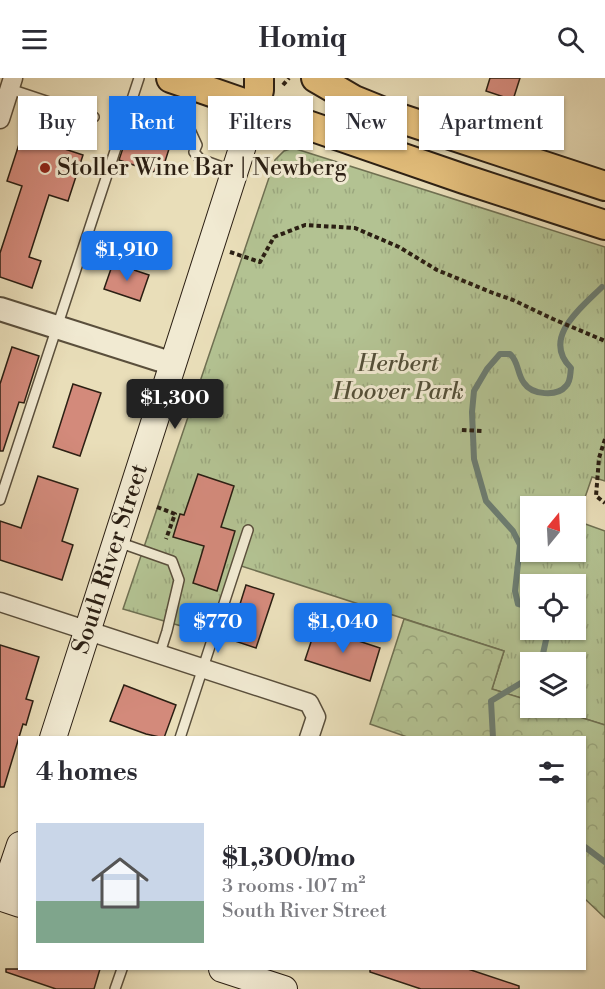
<!DOCTYPE html>
<meta charset="utf-8">
<style>
body{margin:0;font-family:"Libre Bodoni",serif;background:#f2f2f3;color:#2b2b33;height:100vh;display:flex;flex-direction:column;font-size:22px;white-space:nowrap}
*{box-sizing:border-box;margin:0}
p{font-size:20px;color:#7c7c81}
.icon{flex:none;width:33px;height:33px;fill:none;stroke:currentColor;stroke-width:2;stroke-linecap:round;stroke-linejoin:round}
.map{position:relative;flex:1;overflow:hidden}
.panel{position:absolute;left:18px;top:658px;width:568px;height:234px;display:flex;flex-direction:column;background:#fff;border-radius:0px;box-shadow:0 2px 4px #0004}
.panel>*{flex:none}
.banner{position:absolute;left:18px;top:18px;width:570px;height:54px;display:flex;gap:12px}
.needle{width:39px;rotate:18deg}
.tools{position:absolute;left:520px;top:418px;display:grid;gap:12px}
.tools a{display:grid;place-items:center;width:66px;height:66px;border-radius:0px;background:#fff;box-shadow:0 2px 4px #0004;font-size:30px}
.price{position:absolute;translate:-50% -51px;padding:0 14px;border-radius:6px;background:#1a73e8;color:#fff;font-size:20px;line-height:39px;filter:drop-shadow(0 2px 3px #0008)}
.price::after{content:'';position:absolute;left:50%;top:36px;width:18px;height:14px;margin-left:-9px;background:inherit;clip-path:polygon(0 0,100% 0,50% 100%)}
.price.selected{background:#222;color:#fff}
ul{padding:0;list-style:none}
li{display:flex;align-items:center;gap:18px;height:150px;padding:0 18px}
li span{display:grid;place-items:center;flex:none;width:168px;height:120px;border-radius:0px;color:#555}
li>.icon{margin-inline-start:auto}
span .icon{width:72px;height:72px;fill:#fffc;stroke-width:1}
li b{font-size:26px}
h2{display:flex;justify-content:space-between;align-items:center;height:72px;padding:0 18px;font-size:26px}
.chip{padding:0 21px;border-radius:0px;background:#fff;box-shadow:0 2px 4px #0004;font-size:21px;line-height:54px}
.chip.selected{background:#1a73e8;color:#fff}
header{display:flex;justify-content:space-between;align-items:center;height:78px;padding:0 18px;background:#fff;font-size:27px;font-weight:800}
.map>svg:first-child{display:block}
.grass{fill:url(#grass-tufts);stroke:#6f7052;stroke-width:1.5;fill-rule:evenodd}
.forest{fill:url(#forest-crowns);stroke:#6f7052;stroke-width:1.5}
.lines{fill:none;stroke-linecap:round;stroke-linejoin:round}
.stream{stroke:#6c7d72;stroke-width:6}
.building{fill:#d38a7b;stroke:#2b1f13;stroke-width:1.5}
.service-casing{stroke:#5a4f3c;stroke-width:12}
.minor-casing{stroke:#5a4f3c;stroke-width:21}
.tertiary-casing{stroke:#5a4f3c;stroke-width:26}
.secondary-casing{stroke:#2b1f13;stroke-width:28}
.primary-casing{stroke:#2b1f13;stroke-width:32}
.path{stroke:#2b1f13;stroke-width:4;stroke-dasharray:4.5 3;stroke-linecap:butt}
.service{stroke:#f1ead2;stroke-width:9}
.minor{stroke:#f1ead2;stroke-width:18}
.tertiary{stroke:#f1ead2;stroke-width:22}
.secondary{stroke:#f1ead2;stroke-width:26}
.primary{stroke:#e4bf7c;stroke-width:28}
.poi-dot{fill:#8f2418;stroke:#f1ead2;stroke-width:2}
.labels{text-anchor:middle;dominant-baseline:central;stroke-width:6;stroke-linejoin:round;paint-order:stroke}
.poi-label{font-size:24px;fill:#2b1f13;stroke:#f1ead2;text-anchor:start}
.park-label{font-size:24px;font-style:italic;fill:#545039;stroke:#f1ead2}
.street-label{font-size:24px;fill:#2b1f13;stroke:#f1ead2}
</style>
<header><svg class="icon" aria-label="menu" viewBox="0 0 24 24"><path d="M4 6h16M4 12h16M4 18h16"/></svg>Homiq<svg class="icon" aria-label="search" viewBox="0 0 24 24"><circle cx="10" cy="10" r="6"/><path d="M15 15l6 6"/></svg></header>
<div class="map">
<svg width="605" height="911" viewBox="0 0 605 911">
<defs>
<pattern id="grass-tufts" width="24" height="20" patternUnits="userSpaceOnUse" patternTransform="scale(1.5)"><rect width="24" height="20" fill="#b3c292"/><path d="M3 7l-1-3M5 7V3M7 7l1-3M15 17l-1-3M17 17v-4M19 17l1-3" fill="none" stroke="#9aa67d"/></pattern>
<pattern id="forest-crowns" width="20" height="18" patternUnits="userSpaceOnUse" patternTransform="scale(1.5)"><rect width="20" height="18" fill="#b3c292"/><path d="M2 6a3 3 0 1 1 6 0M12 15a3 3 0 1 1 6 0" fill="none" stroke="#9aa67d"/></pattern>
</defs>
<rect width="100%" height="100%" fill="#e9deb9"/>
<filter id="stains"><feTurbulence type="fractalNoise" baseFrequency=".00333" numOctaves="4"/><feColorMatrix values="0 0 0 0 .2 0 0 0 0 .09 0 0 0 0 .02 0 0 0 .5 -.17"/></filter>
<radialGradient id="worn" r=".72"><stop offset=".6" stop-color="#630" stop-opacity="0"/><stop offset="1" stop-color="#630" stop-opacity=".3"/></radialGradient>
<path class="grass" d="M293 70 605 169V403L592 399 577 443 605 453V647L551 630H576V585H531V623L492 611 504 573 235 486 212 557 123 531 275 82 284 73ZM531 429H576V474H531ZM531 507H576V552H531Z"/>
<path class="forest" d="M404 541 504 573 492 611 531 623V630H551L605 647V840L585 821V660H410L370 646Z"/>
<g class="lines">
<path class="stream" d="M531 530 518 526 515 513 520 467 513 453 486 423 474 381 472 334 474 313 487 291 500 276H510C519 284 517 296 524 305 532 317 557 319 566 308 571 303 570 296 571 290 541 260 581 230 602 209
M541 585 546 562 551 552
M493 660 491 623 531 599
M585 769 605 784"/>
</g>
<path class="building" d="M490 0H520L513 22 486 13Z
M135 34 170 46 168 53 174 55 163 90 157 87 154 94 119 82Z
M22 57 83 77 68 123 49 117 29 179 41 183 32 210 0 199V175L22 108 7 103Z
M113 185 149 197 140 223 104 211Z
M12 269 39 278 24 325 19 324 3 373H0V306Z
M73 306 101 315 80 378 53 369Z
M198 396 234 408 221 449 235 453 217 513 193 505 204 468 173 459 180 436 184 437Z
M38 398 78 411 62 463 73 467 62 502 0 482V443L21 450Z
M246 507 274 516 256 570 229 561Z
M316 549 380 570 370 603 305 582Z
M0 567 39 579 26 621 33 623 26 647 23 646 4 709H0Z
M124 607 176 627 164 660 146 656 110 643Z
M6 891H100L94 911H56L6 894Z
M370 891H468L519 908V911H421L370 894Z"/>
<g class="lines">
<defs>
<path id="service" d="M10 11 94 39
M131 25 186 43 197 67 194 74 200 81 233 93
M0 422 139 0
M118 464 172 483 179 502 167 553 160 575
M180 660 248 452
M115 911 122 891"/>
<path id="minor" d="M0 41 13 0
M0 524 309 625 316 639 309 660"/>
<path id="tertiary" d="M0 231 173 286"/>
<g id="secondary">
<path id="s1" d="M53 660 255 30"/>
<path d="M20 767 2 820 20 826"/>
<path d="M222 891 284 911"/>
</g>
<path id="primary" d="M171 0 464 101 605 147
M316 0 354 22 396 39 605 108
M255 30 259 12V0"/>
</defs>
<use href="#service" class="service-casing"/>
<use href="#minor" class="minor-casing"/>
<use href="#tertiary" class="tertiary-casing"/>
<use href="#secondary" class="secondary-casing"/>
<use href="#primary" class="primary-casing"/>
<path class="path" d="M283 7 289 0
M230 174 260 184 274 159 305 147 355 150 399 169 437 192 493 215 513 222 553 241 605 263
M462 352 482 353
M605 361 599 380 596 418 605 425
M157 429 175 436 166 461"/>
<use href="#service" class="service"/>
<use href="#minor" class="minor"/>
<use href="#tertiary" class="tertiary"/>
<use href="#secondary" class="secondary"/>
<use href="#primary" class="primary"/>
</g>
<circle class="poi-dot" cx="45" cy="90" r="6"/>
<g class="labels">
<g class="poi-label">
<text x="57" y="90">Stoller Wine Bar | Newberg</text>
</g>
<g class="park-label">
<text x="398" y="286">Herbert<tspan x="398" dy="28">Hoover Park</tspan></text>
</g>
<g class="street-label">
<text stroke="none"><textPath href="#s1" startOffset="188">South River Street</textPath></text>
</g>
</g>
<rect width="100%" height="100%" filter="url(#stains)"/>
<rect width="100%" height="100%" fill="url(#worn)"/>
</svg>
<div class="tools">
<a><svg class="needle" viewBox="-14 -14 28 28"><path d="M0-13l5 13h-10z" fill="#e53935"/><path d="M0 13l5-13h-10z" fill="#7c7c81"/></svg></a>
<a><svg class="icon" aria-label="locate" viewBox="0 0 24 24"><circle cx="12" cy="12" r="6"/><path d="M12 2v4M12 18v4M2 12h4M18 12h4"/></svg></a>
<a><svg class="icon" aria-label="layers" viewBox="0 0 24 24"><path d="M12 4l9 5-9 5-9-5zM3 14l9 5 9-5"/></svg></a>
</div>
<b class="price" style="left:127px;top:204px">$1,910</b>
<b class="price selected" style="left:175px;top:352px">$1,300</b>
<b class="price" style="left:218px;top:576px">$770</b>
<b class="price" style="left:343px;top:576px">$1,040</b>
<div class="banner">
<a class="chip">Buy</a>
<a class="chip selected">Rent</a>
<a class="chip">Filters</a>
<a class="chip">New</a>
<a class="chip">Apartment</a>
</div>
<section class="panel">
<h2>4 homes<svg class="icon" aria-label="filters" viewBox="0 0 24 24"><path d="M4 7h16M4 17h16"/><circle cx="9" cy="7" r="2"/><circle cx="15" cy="17" r="2"/></svg></h2>
<ul>
<li><span style="background:linear-gradient(#c9d6e8 65%,#7fa58c 0)"><svg class="icon" aria-label="home" viewBox="0 0 24 24"><path d="M3 11l9-7 9 7M6 9v11h12V9"/></svg></span><div><b>$1,300/mo</b><p>3 rooms · 107 m²</p><p>South River Street</p></div></li>
</ul>
</section>
</div>
